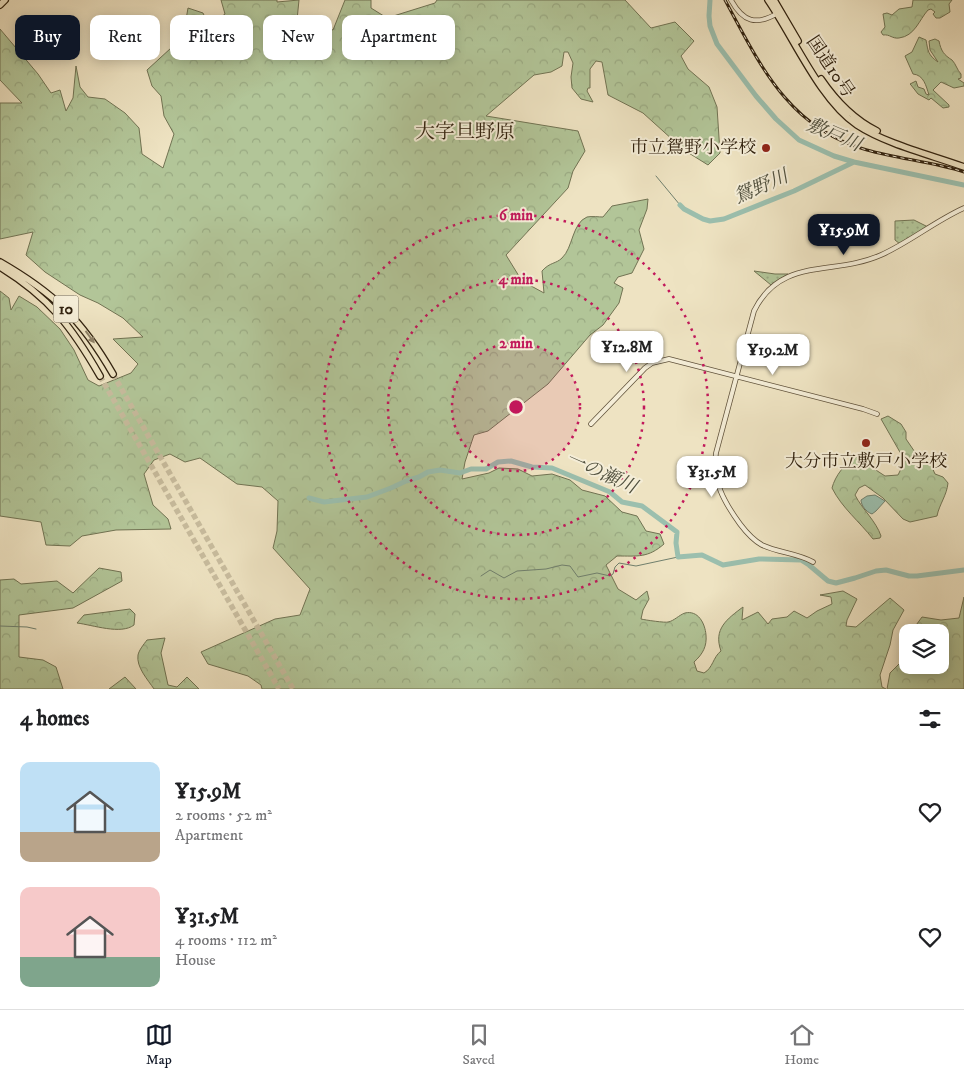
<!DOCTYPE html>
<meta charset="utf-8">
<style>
body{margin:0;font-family:"IM FELL DW Pica","Noto Serif JP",serif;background:#f2f2f2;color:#202124;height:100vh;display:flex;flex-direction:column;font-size:19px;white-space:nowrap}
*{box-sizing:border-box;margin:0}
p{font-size:16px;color:#757577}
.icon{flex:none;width:28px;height:28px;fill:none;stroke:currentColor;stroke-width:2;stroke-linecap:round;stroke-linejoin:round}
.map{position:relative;height:689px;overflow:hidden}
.side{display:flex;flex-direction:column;background:#fff;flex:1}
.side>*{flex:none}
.banner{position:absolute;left:15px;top:15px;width:500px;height:45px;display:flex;gap:10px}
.controls{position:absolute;left:899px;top:624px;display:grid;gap:10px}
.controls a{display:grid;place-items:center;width:50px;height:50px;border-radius:10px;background:#fff;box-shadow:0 2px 12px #0003;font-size:25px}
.price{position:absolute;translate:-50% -42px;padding:0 11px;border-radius:10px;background:#fff;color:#222;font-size:16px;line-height:32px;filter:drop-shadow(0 1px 2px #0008)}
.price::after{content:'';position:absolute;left:50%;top:30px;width:15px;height:11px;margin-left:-8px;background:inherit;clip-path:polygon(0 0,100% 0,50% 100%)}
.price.on{background:#111827;color:#fff}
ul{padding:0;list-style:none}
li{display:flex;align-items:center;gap:15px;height:125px;padding:0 20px}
li span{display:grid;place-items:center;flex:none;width:140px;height:100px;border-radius:10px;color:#555}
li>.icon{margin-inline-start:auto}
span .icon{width:60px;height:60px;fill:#fffc;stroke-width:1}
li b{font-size:21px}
h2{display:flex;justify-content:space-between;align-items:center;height:60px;padding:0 20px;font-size:21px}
.chip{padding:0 18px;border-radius:10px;background:#fff;box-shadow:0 2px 12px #0003;font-size:18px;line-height:45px}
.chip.on{background:#111827;color:#fff}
.dock{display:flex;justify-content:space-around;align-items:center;height:70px;border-top:1px solid #e0e0e0;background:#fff;font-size:14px;color:#757577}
.dock a{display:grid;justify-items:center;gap:2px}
.dock .on{color:#111827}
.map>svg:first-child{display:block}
.forest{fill:url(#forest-crowns);stroke:#717353}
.park{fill:url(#park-dots);stroke:#717353}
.water{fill:#9bbfae;stroke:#70806e}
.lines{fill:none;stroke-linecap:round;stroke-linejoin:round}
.stream{stroke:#70806e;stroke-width:1}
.river{stroke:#9bbfae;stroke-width:5}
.trunk-tunnel{stroke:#c8bc9e;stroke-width:5.5;stroke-dasharray:5.5 3;stroke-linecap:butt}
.tertiary-casing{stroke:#60523b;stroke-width:5.5}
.trunk-casing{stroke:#30210e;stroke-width:8}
.tertiary{stroke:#f4edd7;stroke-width:4}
.trunk{stroke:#eee3c2;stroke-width:5.5}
.rail-casing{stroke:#30210e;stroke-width:3}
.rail{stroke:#f4edd7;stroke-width:1;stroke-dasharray:4;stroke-linecap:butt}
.oneway{fill:#8f8268}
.ring{fill:none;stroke:#c2185b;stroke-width:2.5;stroke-dasharray:2.5 5}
.poi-dot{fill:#8f2418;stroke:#f4edd7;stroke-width:2}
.labels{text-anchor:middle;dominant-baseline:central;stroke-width:4;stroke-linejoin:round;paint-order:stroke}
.shield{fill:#f4edd7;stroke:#6b5e4a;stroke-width:1}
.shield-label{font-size:16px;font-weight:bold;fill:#30210e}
.street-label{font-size:18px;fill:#30210e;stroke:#f4edd7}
.poi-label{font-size:18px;fill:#30210e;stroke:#f4edd7;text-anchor:end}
.water-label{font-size:19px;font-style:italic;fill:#50503e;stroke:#f4edd7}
.quarter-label{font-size:20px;fill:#30210e;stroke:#f4edd7}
.centre{fill:#c2185b;stroke:#f4edd7;stroke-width:2.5}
.ring-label{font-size:15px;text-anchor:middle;font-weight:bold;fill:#c2185b;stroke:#f4edd7;stroke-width:4;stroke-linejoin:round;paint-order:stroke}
</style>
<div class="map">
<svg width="964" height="689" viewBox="0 0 964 689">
<defs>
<pattern id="forest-crowns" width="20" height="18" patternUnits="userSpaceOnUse" patternTransform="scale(1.25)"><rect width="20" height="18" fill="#b2c598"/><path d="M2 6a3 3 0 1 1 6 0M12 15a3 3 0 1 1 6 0" fill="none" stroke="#99a982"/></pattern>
<pattern id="park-dots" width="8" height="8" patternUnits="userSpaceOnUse" patternTransform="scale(1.25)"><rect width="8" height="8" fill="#b2c598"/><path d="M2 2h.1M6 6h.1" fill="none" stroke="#99a982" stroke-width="1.8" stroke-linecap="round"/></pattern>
</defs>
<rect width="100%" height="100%" fill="#eee3c2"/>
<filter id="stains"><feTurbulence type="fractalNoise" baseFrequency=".004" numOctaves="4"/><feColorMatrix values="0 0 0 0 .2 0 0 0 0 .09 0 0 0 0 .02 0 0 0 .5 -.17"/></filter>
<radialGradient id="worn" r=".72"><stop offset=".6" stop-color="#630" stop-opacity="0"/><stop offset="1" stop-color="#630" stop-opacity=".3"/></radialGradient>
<path class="forest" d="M221 0H277V2L299 0 297 20 333 30 345 0H371V8L387 18 435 3 437 0H625L651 28 675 22 694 41 681 56 688 69 709 87 717 107 720 153 708 165 684 150 643 113 608 95 602 62 596 61 590 69V88H588L587 91 593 102 581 99 572 88 571 77 573 63 568 52H564L562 66 551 72 534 75 486 116 578 131 585 151 573 171 568 188 506 255 522 281 544 293 542 271C550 262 556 264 562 258 573 248 572 223 587 217 592 216 599 217 603 217L612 206 648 199 647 209 639 230 644 249 632 273 618 277 614 283 623 288 619 303 603 325 590 335 548 384 488 431 474 435 465 462 462 479 489 473 499 468 518 469 532 476 552 474 570 480 582 490 605 496 622 512 637 516 646 531 660 534 664 544C648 558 638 556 617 556L606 565 618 589 636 600 647 591 649 599 643 610 641 619C645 620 666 623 668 622 674 621 679 615 685 613 698 610 705 623 706 635 707 646 703 654 694 662L697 671 704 673C713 668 713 657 721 651 713 629 727 619 743 607L742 620 758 612 768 624 772 619 787 617 794 611 807 618 817 611 832 604 831 597 820 595 843 591 857 599 847 620 846 626 856 627 890 598 904 610 893 630 890 645 880 675 882 687 886 689H262L261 685 248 676 208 664 201 652 275 619 300 615 310 589 273 548 277 531 278 501 262 487 237 484 200 458 185 462 170 454 154 460 144 474 153 505 168 519 171 529 116 530 82 536 70 546 46 545 41 522 0 516V291L9 298 11 310 19 296 37 307 60 329 74 350 88 380 99 386 131 373 138 364 113 339 143 337 123 318 98 303 80 295 45 272 26 255 33 232 0 239V103H22L0 80V29L38 74 51 93 60 90 66 111 73 98 76 66 80 87 88 97 105 99 125 113 139 128 142 154 163 168 174 134 164 116 161 96 152 86 147 70 183 37 188 8 203 13 209 26 225 14Z
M913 0H952L949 4 950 12 940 18H936L933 14 935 12 931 9 928 10C919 20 915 36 899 38 892 39 890 34 883 35L881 32 885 27 883 14 887 13 892 15 899 9 912 7Z
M919 37 926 40C928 51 928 55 938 62L930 50 929 41 935 39 939 41C941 51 944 55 952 60 956 64 957 70 961 74V78L958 79 964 83V86L954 88 941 82 933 90 949 105V107L943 108 931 98 929 100 918 94 911 85 910 84 916 81 918 87 924 89 926 94 929 95C926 86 924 75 913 74L905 56 912 52Z
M888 416 901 424 906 432V439L919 458 931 465 935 474 943 477 948 483C947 495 939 505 937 516L910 522 903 519 883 498 865 485 859 488 855 495C862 509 876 521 881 536L880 538 873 539C859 521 842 508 832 488 835 476 845 463 856 457L885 476 898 475 905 461 881 419Z
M99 568 121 572 122 581 73 608 19 615V657L43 660 56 667 63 689H0V580L14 579 21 584 57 581 73 593Z
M964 597V689H887L890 673 907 656 908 665H940V632H911L922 617 941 620 959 618Z
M130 609 135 614 134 625C121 635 93 625 77 623L84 615Z
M165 638 161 653 168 685 177 687 187 677 199 689H154C148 680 136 667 138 655 139 650 144 644 147 640Z
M125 677 136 689H109Z"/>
<path class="park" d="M914 220 928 227 900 244 895 240V221Z
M754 271 775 274H788L771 285Z"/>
<path class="water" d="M875 495 885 501 876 511 872 514C866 512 861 505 861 500L867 496Z"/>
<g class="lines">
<path class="stream" d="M656 176 680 205
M481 576 490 570 504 578 517 571 546 569 562 565 570 566 578 577 597 573 610 576 613 574 615 567 619 563 636 566 678 557
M0 626 27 627 36 629"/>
<path class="river" d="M710 0 709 16 710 26 717 44 756 96 776 119 799 140 834 156 854 162 964 185
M680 205 684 209 703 219 710 221 724 219 794 191 854 162
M309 498 324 502 367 497 391 488 406 481 419 477 428 472 440 470 460 473 471 469H486L498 462 511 461 532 467 552 468 610 492 622 502 642 506 677 532 676 543 678 557 702 555 723 565 759 559 801 560 809 565 828 581 836 583 855 578 876 571 886 570 909 576H917L964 570"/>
<path class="trunk-tunnel" d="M113 374 293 689
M100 376 279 689"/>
<defs>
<path id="tertiary" d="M731 0C743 22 756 26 778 13
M591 424 645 368 652 363 669 359 863 409 877 414
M813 562C797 553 779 553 762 545 753 540 746 532 740 524 724 502 712 481 716 453L754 311C781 256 834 276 881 255 910 242 935 221 964 208"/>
<path id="trunk" d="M768 0C794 38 820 100 857 125 886 144 931 155 964 167
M774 0 798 41
M0 5 5 0
M821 79C836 101 853 119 877 131
M0 262C54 293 82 320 113 374
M0 267C49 297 72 327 100 376"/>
</defs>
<use href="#tertiary" class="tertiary-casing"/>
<use href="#trunk" class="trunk-casing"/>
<use href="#tertiary" class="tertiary"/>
<use href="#trunk" class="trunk"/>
<defs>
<path id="rail" d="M725 0C760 65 789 129 867 150 899 159 933 162 964 172"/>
</defs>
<use href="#rail" class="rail-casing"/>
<use href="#rail" class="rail"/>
</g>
<defs><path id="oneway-solid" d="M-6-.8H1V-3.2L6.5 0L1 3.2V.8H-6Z" transform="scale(1.25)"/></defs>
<use class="oneway" href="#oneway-solid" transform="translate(90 337) rotate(54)"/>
<circle cx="516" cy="407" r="64" fill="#c2185b" fill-opacity=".12"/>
<g class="ring">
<circle cx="516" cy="407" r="64"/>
<circle cx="516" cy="407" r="128"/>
<circle cx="516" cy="407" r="192"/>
</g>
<g class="poi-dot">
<circle cx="766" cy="148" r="5"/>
<circle cx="866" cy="443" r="5"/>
</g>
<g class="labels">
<rect class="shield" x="53.5" y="295.5" width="25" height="27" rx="4"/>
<g class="shield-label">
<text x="66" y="309">10</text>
</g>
<g class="street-label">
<text transform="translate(830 67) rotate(56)">国道10号</text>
</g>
<g class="poi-label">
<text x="756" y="148">市立鴛野小学校</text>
<text x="866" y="462" text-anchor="middle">大分市立敷戸小学校</text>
</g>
<g class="water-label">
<text transform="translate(834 135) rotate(23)">敷戸川</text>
<text transform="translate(761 187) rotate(-24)">鴛野川</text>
<text transform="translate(601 473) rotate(24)">一の瀬川</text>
</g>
<g class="quarter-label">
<text x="465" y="132">大字旦野原</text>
</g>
</g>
<circle cx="516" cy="407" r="8" class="centre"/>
<g class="ring-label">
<text x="516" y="220">6 min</text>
<text x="516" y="284">4 min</text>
<text x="516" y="348">2 min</text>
</g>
<rect width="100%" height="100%" filter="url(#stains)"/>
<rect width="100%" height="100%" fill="url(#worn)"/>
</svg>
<div class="controls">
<a><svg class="icon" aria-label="layers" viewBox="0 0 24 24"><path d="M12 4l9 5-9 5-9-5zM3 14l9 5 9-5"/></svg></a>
</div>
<b class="price on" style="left:844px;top:256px">¥15.9M</b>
<b class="price" style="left:627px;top:373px">¥12.8M</b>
<b class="price" style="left:773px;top:376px">¥19.2M</b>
<b class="price" style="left:712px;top:498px">¥31.5M</b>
<div class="banner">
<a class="chip on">Buy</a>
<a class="chip">Rent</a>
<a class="chip">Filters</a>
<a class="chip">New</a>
<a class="chip">Apartment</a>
</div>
</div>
<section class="side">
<h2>4 homes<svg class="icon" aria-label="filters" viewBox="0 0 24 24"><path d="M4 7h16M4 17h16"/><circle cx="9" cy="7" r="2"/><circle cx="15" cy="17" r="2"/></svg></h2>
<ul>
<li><span style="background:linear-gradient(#bfe0f5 70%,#b9a48a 0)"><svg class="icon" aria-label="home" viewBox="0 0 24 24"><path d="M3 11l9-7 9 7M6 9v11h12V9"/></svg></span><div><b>¥15.9M</b><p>2 rooms · 52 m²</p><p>Apartment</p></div><svg class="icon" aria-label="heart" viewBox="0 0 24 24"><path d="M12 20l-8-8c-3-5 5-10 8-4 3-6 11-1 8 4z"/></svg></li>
<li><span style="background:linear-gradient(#f6c9c9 70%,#7fa58c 0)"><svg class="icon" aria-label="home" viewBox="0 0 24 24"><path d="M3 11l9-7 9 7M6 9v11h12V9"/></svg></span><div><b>¥31.5M</b><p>4 rooms · 112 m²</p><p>House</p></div><svg class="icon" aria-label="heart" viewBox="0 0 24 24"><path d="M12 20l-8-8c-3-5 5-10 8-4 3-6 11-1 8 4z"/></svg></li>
</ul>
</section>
<nav class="dock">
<a class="on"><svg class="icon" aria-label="map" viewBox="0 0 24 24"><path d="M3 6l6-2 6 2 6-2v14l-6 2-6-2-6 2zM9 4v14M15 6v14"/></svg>Map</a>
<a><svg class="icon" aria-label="saved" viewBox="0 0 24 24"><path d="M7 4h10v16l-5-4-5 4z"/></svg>Saved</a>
<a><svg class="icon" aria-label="home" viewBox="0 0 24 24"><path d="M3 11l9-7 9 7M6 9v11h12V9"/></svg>Home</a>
</nav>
